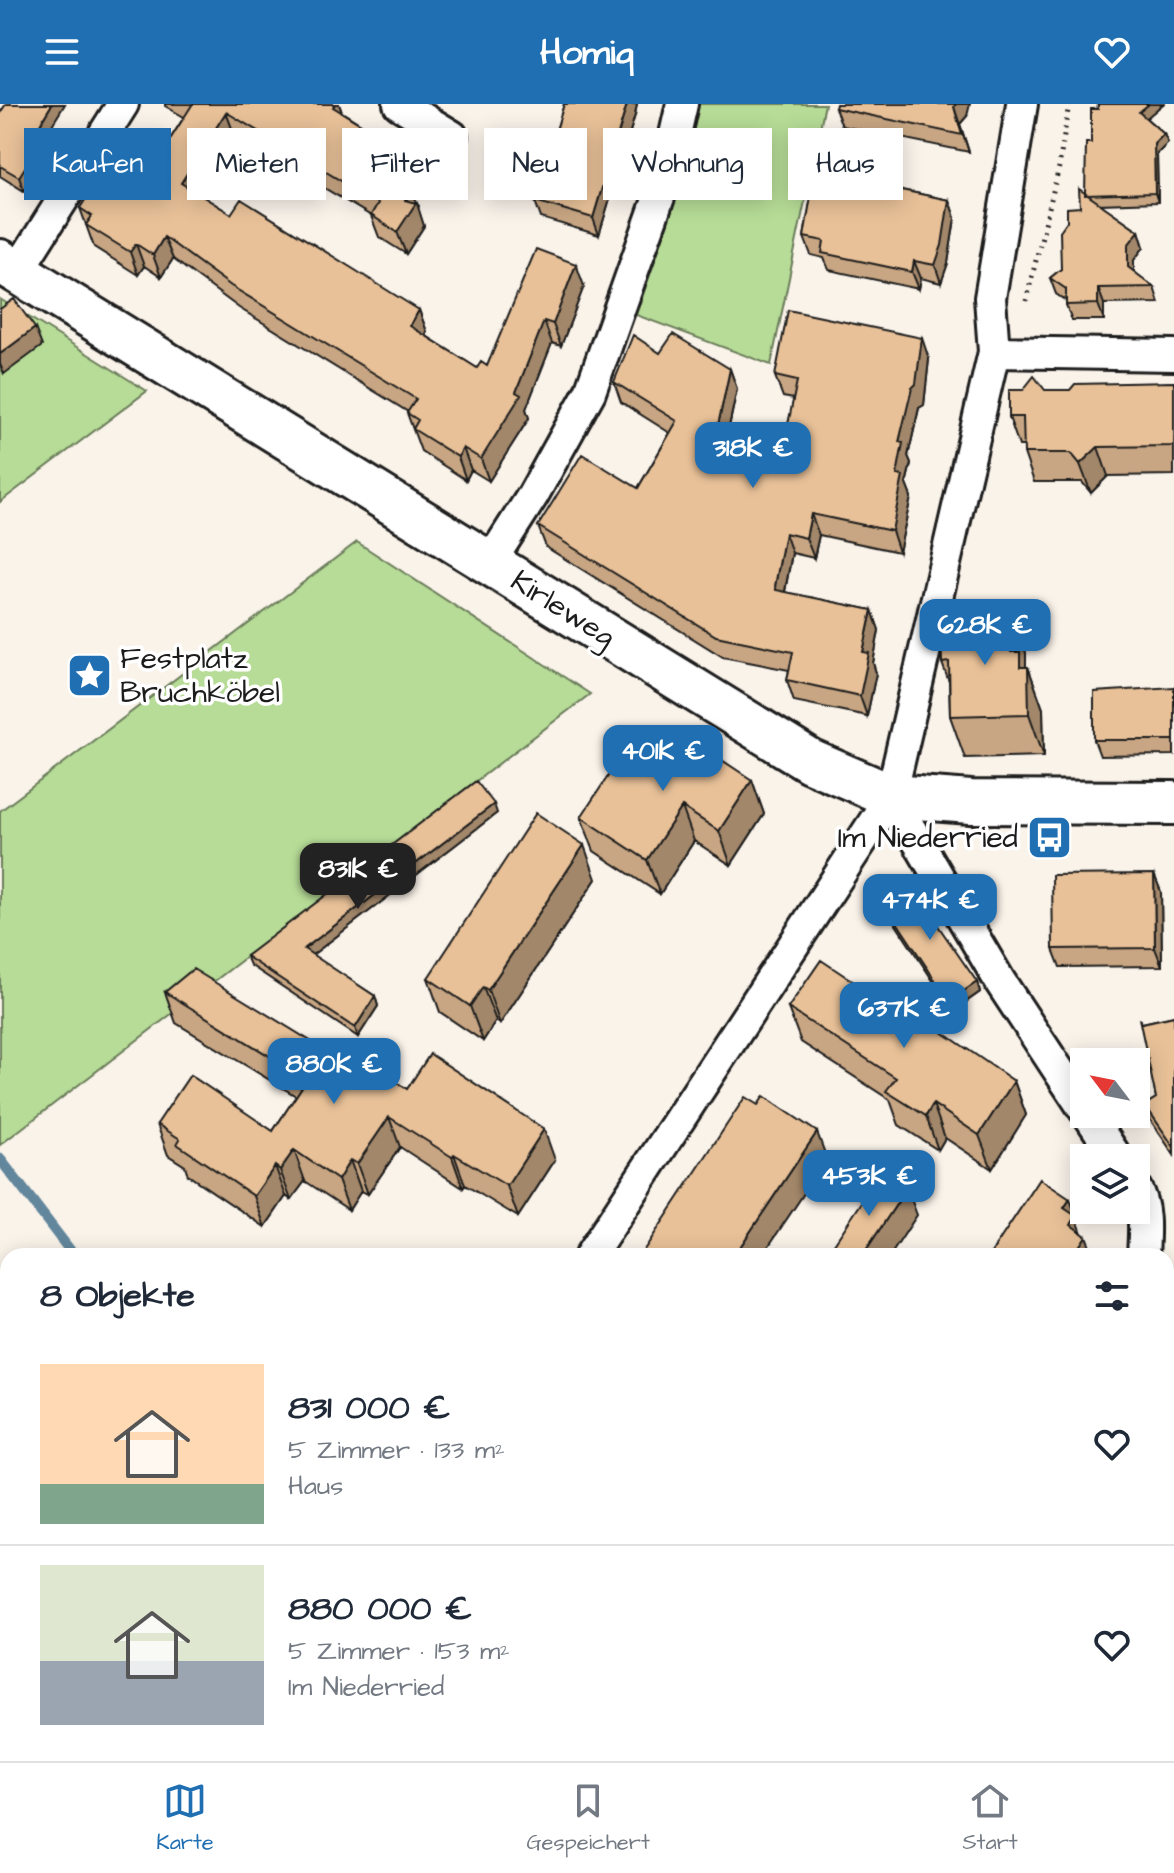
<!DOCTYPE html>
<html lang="de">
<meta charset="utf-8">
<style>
body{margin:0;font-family:"Architects Daughter",sans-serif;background:#f2f2f3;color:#1f2937;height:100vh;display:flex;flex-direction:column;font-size:30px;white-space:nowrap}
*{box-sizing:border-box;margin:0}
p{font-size:26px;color:#747a83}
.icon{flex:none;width:44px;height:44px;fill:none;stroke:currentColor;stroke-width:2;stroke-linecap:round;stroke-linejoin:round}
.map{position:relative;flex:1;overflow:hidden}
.drawer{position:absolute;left:0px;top:1144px;width:1174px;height:514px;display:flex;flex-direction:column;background:#fff;border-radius:24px 24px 0 0;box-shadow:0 4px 20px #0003}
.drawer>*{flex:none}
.hud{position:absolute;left:24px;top:24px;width:1126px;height:72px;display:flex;gap:16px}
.needle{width:52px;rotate:302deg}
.controls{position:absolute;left:1070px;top:944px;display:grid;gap:16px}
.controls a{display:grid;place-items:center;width:80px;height:80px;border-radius:0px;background:#fff;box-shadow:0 4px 20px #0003;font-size:40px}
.price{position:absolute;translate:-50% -68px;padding:0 18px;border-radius:16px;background:#1f6fb2;color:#fff;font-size:26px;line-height:52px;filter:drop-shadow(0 2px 4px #0008)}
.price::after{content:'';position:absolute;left:50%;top:48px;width:24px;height:18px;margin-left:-12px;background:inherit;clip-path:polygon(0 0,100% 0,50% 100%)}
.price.current{background:#222;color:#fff}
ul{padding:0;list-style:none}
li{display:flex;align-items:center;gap:24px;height:200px;padding:0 40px}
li+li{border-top:2px solid #e0e1e3}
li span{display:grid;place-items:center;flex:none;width:224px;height:160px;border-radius:0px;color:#555}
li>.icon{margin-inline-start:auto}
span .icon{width:96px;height:96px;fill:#fffc;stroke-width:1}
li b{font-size:34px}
h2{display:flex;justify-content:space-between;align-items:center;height:96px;padding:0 40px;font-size:34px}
.tag{padding:0 28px;border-radius:0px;background:#fff;box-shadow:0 4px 20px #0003;font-size:28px;line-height:72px}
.tag.current{background:#1f6fb2;color:#fff}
header{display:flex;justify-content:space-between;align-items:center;height:104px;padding:0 40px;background:#1f6fb2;color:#fff;font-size:36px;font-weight:700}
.menu{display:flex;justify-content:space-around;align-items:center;height:112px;border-top:2px solid #e0e1e3;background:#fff;font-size:22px;color:#747a83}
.menu a{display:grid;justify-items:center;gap:4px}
.menu .current{color:#1f6fb2}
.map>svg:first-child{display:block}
.green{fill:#b7dc97;stroke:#6a7c5a;stroke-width:2}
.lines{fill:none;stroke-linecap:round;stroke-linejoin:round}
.stream{stroke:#62879c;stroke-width:11}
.street-casing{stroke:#1c1c1c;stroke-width:36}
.secondary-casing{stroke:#1c1c1c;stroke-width:48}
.path{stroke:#1c1c1c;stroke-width:5;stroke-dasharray:2 6;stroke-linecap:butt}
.street{stroke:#fff;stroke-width:30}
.secondary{stroke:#fff;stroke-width:42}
.wall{fill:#c8a683;stroke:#1c1c1c;stroke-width:2}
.shaded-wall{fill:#a2876a;stroke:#1c1c1c;stroke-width:2}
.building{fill:#e8c198;stroke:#1c1c1c;stroke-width:2}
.labels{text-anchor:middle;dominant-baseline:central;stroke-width:7;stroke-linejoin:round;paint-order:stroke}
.street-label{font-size:30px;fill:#1c1c1c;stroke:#fff}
.poi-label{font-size:30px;fill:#1c1c1c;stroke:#fff;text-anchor:start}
</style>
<header><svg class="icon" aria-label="menu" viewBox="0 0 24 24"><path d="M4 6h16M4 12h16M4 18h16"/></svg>Homiq<svg class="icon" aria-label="heart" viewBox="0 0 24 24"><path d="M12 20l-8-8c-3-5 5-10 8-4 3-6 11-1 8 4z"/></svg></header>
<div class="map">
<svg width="1174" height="1657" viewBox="0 0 1174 1657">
<rect width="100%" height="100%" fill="#faf3ea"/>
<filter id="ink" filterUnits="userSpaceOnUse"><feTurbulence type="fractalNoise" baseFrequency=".0125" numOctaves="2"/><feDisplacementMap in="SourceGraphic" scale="16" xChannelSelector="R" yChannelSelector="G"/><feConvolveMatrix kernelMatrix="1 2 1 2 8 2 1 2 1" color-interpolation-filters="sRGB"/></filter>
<g filter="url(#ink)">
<path class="green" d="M697 0H825L771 261 636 211 667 122Z
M0 195 147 287 0 398Z
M357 438 590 590 0 1041V707Z
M856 1650H1165V1657H843Z"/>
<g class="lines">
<path class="stream" d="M0 1055 72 1149 81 1152
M610 1650 612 1657"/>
<defs>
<path id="street" d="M399 0 452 32
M17 168 123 0
M994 248 1174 251
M489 460 533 391 590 288 664 79 682 0
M891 692 1001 879 1084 1005
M1088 1010 1117 1054
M1136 1085C1147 1104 1144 1131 1143 1152
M590 1152 891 692 994 248 990 194 1022 0
M0 1413 8 1420
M245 1657 251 1650"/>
<path id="secondary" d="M0 157 810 657 891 692 971 698 1174 699"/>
</defs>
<use href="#street" class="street-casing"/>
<use href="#secondary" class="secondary-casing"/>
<path class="path" d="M1026 197 1059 63 1069 0
M1142 1657 1143 1650"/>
<use href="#street" class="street"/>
<use href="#secondary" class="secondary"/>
</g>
<path class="wall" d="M165 0H339L342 8 388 37 396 59 391 67 419 102 418 105 424 122 406 150 379 133 371 112 234 30 197 89 231 110 419 206 427 228 425 231 477 264 487 262 584 182 561 242 552 239 526 305 529 314 489 377 471 366 466 376 421 347 407 309 408 308 239 204 173 155 161 173 144 162 138 171 94 143 80 104 150 59 157 56 184 13 165 2Z
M564 0H637L635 11 599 131 541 114 535 97Z
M1098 0H1163L1146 14 1164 30 1168 39 1157 50 1158 98 1100 100 1139 127 1144 143 1134 156V168L1154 183 1159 199 1104 200V216H1072L1066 201V197L1056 190 1050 174 1061 165 1080 103 1085 89 1091 39Z
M835 4 967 12 960 20 969 48 842 22Z
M0 9 49 26 54 39 24 87 0 72Z
M843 61 840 73 949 96 955 114 948 159 941 179 921 174 919 185 829 166 824 154 811 151 804 133 813 84 809 83 803 66Z
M660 249 730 265 737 285 728 328 784 340 794 295 783 293 775 272 929 255 924 301 919 304 908 352 911 359 906 380 911 393 899 448 819 431 814 454 792 449 785 488 872 506 879 526 873 559 876 569 867 612 794 597 787 576 789 566 723 553 546 443 538 422 638 384 670 329 621 298 614 278Z
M1174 278V371L1108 372 1091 389 1082 378H1034L1024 349V342H1019L1009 313 1045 286H1070Z
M1010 507 1026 549V563H1028L1043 605 1044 652 965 654 950 612 949 578 942 559 965 523Z
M1174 583V651L1100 652 1094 636Z
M681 655 752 676 764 710 731 761 694 737 660 790 594 747 581 713Z
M497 709 312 851 375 892 378 902 358 933 250 861 246 852Z
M1154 770 1161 788 1162 862 1060 863 1053 845Z
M596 775 500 920 496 917 483 937 440 908 428 874Z
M885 800 977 878 980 888 953 907 889 810Z
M165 888 366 971 407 985 555 1056 518 1113 465 1081 463 1084 400 1043 368 1090 361 1087 349 1106 305 1077 291 1096 286 1092 265 1123 188 1071 185 1062 168 1051 157 1020 273 1027 296 992 176 919Z
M788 904 926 926 1014 977 1026 1011 992 1065 945 1034 938 1046 899 1021 890 996 801 938Z
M1174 912V1051L1151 1017 1145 1001 1156 994 1142 919Z
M0 1245 8 1250V1344L0 1338Z
M0 1455 8 1461V1584L6 1586 0 1581Z
M95 1650H138L135 1657H105Z
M646 1650H761L747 1657H650Z"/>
<path class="shaded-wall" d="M52 0H65L49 26 54 39 24 87 19 73 40 20Z
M335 0H339L345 18 333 3Z
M627 0H637L635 11 599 131 593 114Z
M956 0H970L967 12 960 20 969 48 954 3Z
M1149 0H1163L1142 18 1139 8Z
M226 8 234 30 189 101 181 79Z
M1164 30 1168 39 1157 50 1158 98 1155 89 1154 40Z
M388 37 396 59 383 79 375 57Z
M837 43 843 61 837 89 831 72Z
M411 80 424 122 406 150 397 128Z
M949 96 955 114 948 159 941 179 935 161Z
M1139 127 1144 143 1134 156V179L1128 163V141Z
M164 133 173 155 161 173 153 151Z
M136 140 144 162 138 171 130 148Z
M914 157 921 174 919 185 912 168Z
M576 160 584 182 561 242 553 220Z
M1098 184 1104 200V216L1098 200Z
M419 206 427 228 418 244 410 222Z
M544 217 552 239 526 305 529 314 489 377 481 355 516 288Z
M35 224 42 242 4 270 0 260V250Z
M922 234 929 255 924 301 919 304 908 352 911 359 906 380 911 393 899 448 892 427 899 338Z
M730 265 737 285 724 346 717 326Z
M1098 343 1108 372 1091 389 1080 360Z
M463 344 471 366 466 376 458 353Z
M811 410 819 431 814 454 806 434Z
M785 429 792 449 782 503 775 482Z
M872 506 879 526 873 559 876 569 867 612 860 592 863 548Z
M1010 507 1026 549V563H1028L1043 605 1044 652 1029 610 1011 548Z
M752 676 764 710 731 761 719 727Z
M494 700 497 709 307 855 304 845Z
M682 703 694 737 660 790 647 756Z
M584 741 596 775 500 920 488 886Z
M1154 770 1161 788 1162 862 1155 844Z
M977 878 980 888 953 907 949 897Z
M483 883 496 917 483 937 470 902Z
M375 892 378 902 358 933 355 924Z
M1014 977 1026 1011 992 1065 979 1031Z
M933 1000 945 1034 938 1046 926 1012Z
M389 1013 400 1043 368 1090 357 1060Z
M544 1025 555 1056 518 1113 507 1082Z
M817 1028 827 1055 762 1152H734Z
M294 1046 305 1077 291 1096 280 1066Z
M454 1050 465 1081 463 1084 452 1053Z
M350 1056 361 1087 349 1106 338 1076Z
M275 1062 286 1092 265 1123 254 1092Z
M907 1084 917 1111 890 1152H862Z
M1070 1095 1084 1135 1086 1132 1094 1152H1073L1064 1104Z
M8 1536V1584L6 1586 0 1569V1547Z
M120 1650H138L135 1657H122Z
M418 1650H428L423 1657H414Z"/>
<path class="building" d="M6 0H52L40 20 49 25 19 73 0 62V9Z
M191 0H335L333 3 388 37 375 57 411 80 405 96 416 99 397 128 371 111 378 99 226 8 181 79 231 110 241 95 363 171 419 206 410 222 477 264 481 258 487 262 536 145 576 160 553 220 544 217 516 288 521 291 481 355 463 344 458 353 413 325 418 316 407 309 416 295 231 182 164 133 153 151 136 140 130 148 86 121 92 112 80 104 120 41 150 59 153 54 157 56 192 1Z
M564 0H627L593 114 535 97Z
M836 0H956L954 3 962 31 835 4Z
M1098 0H1149L1139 8 1164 30 1154 40 1155 89 1085 91 1086 39H1091V5H1098Z
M808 38 837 43 831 72 803 66Z
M815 68 949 96 942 141 935 161 914 157 912 168 822 149 824 137 804 133Z
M1079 85 1139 127 1128 141V163L1154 183 1098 184V200L1066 201V185L1050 174 1061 165 1060 127 1067 117V104L1080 103Z
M14 195 35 224 0 250V205Z
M788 206 922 234 916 280 912 284 899 338 903 339 897 371 903 372 892 427 811 410 806 434 785 429 775 482 776 486 872 506 863 548 869 549 860 592 787 576 793 548 716 532 538 422 582 350 638 384 677 317 614 278 633 231 660 249 673 230 730 265 717 326 784 340 797 277 775 272Z
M1034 272 1045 286H1070L1075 280 1174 278V342L1098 343 1080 360 1071 349H1024L1023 313H1009V286H1023Z
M1010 507 1011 548H1020V563H1028L1029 610 950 612 949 558 942 559 941 524 965 523V508Z
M1174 583V636H1094V588Z
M638 627 681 655 693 637 752 676 719 727 682 703 647 756 581 713Z
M476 677 494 700 304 845 375 892 355 924 246 852Z
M536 709 584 741 488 886 483 883 470 902 428 874Z
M1154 770 1155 844 1053 845 1052 771Z
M905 774 977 878 949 897 885 800Z
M821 856 926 926 929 919 1014 977 979 1031 933 1000 926 1012 886 987 896 974 788 904Z
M193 865 366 971 372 962 407 985 430 950 544 1025 507 1082 454 1050 452 1053 389 1013 357 1060 350 1056 338 1076 294 1046 280 1066 275 1062 254 1092 177 1040 180 1035 157 1020 190 971 273 1027 307 975 165 888Z
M1174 912V1043L1145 1001 1156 994 1139 914 1142 919Z
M764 992 817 1028 734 1152H640L745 993 758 1001Z
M882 1068 907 1084 862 1152H826Z
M1040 1075 1070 1095 1064 1104 1076 1112 1071 1121 1086 1132 1073 1152H989Z
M0 1245 8 1250V1328L0 1322Z
M0 1455 8 1461V1536L0 1547Z
M6 1632H8V1650H55L74 1657H0V1649Z
M320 1650H418L414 1657H316Z
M652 1650H678L664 1657H656Z"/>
</g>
<defs>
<symbol id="sight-square" viewBox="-11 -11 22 22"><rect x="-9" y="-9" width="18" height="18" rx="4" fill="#1f6fb2" stroke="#fff"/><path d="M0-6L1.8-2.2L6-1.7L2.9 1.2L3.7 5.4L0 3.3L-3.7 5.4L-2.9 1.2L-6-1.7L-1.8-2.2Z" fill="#fff"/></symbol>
<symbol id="bus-square" viewBox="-11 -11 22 22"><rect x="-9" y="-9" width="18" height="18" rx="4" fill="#1f6fb2" stroke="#fff"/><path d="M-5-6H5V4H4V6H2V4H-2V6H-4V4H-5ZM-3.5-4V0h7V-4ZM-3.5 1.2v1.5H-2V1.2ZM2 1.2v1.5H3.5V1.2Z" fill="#fff"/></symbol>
</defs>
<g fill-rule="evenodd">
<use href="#sight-square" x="64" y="546" width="51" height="51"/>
<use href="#bus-square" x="1024" y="708" width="51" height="51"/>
</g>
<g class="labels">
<g class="street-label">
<text transform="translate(563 505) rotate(32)">Kirleweg</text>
</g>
<g class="poi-label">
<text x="120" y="555">Festplatz<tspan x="120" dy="34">Bruchköbel</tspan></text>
<text x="1018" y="734" text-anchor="end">Im Niederried</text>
</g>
</g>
</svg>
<div class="controls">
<a><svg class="needle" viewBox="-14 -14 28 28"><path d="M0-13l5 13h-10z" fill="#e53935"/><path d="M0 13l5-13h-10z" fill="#747a83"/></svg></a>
<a><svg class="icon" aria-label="layers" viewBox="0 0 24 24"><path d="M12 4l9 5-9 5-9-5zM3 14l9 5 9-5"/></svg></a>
</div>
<b class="price" style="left:753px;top:386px">318K €</b>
<b class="price" style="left:985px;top:563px">628K €</b>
<b class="price" style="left:663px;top:689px">401K €</b>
<b class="price current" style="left:358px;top:807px">831K €</b>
<b class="price" style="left:930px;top:838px">474K €</b>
<b class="price" style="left:904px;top:946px">637K €</b>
<b class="price" style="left:334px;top:1002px">880K €</b>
<b class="price" style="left:869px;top:1114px">453K €</b>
<div class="hud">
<a class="tag current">Kaufen</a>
<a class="tag">Mieten</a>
<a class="tag">Filter</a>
<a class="tag">Neu</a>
<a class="tag">Wohnung</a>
<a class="tag">Haus</a>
</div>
<section class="drawer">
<h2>8 Objekte<svg class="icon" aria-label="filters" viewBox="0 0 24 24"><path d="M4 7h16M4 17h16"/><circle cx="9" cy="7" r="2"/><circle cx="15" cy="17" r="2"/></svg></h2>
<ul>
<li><span style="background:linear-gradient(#ffd9b3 75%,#7fa58c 0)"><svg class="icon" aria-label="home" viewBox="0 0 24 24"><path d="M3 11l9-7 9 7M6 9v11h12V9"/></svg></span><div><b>831 000 €</b><p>5 Zimmer · 133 m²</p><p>Haus</p></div><svg class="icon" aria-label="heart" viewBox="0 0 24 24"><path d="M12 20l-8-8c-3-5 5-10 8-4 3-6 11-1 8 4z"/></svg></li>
<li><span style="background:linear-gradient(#dfe7d0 60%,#9aa5b1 0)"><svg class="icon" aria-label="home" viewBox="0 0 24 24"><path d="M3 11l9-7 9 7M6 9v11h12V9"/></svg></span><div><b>880 000 €</b><p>5 Zimmer · 153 m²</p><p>Im Niederried</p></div><svg class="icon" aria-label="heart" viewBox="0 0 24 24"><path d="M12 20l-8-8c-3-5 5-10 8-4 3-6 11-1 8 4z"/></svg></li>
</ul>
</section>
</div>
<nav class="menu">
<a class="current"><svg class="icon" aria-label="map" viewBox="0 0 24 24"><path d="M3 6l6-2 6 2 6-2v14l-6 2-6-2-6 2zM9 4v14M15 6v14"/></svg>Karte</a>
<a><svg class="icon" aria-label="saved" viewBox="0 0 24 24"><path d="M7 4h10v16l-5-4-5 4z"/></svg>Gespeichert</a>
<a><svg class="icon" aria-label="home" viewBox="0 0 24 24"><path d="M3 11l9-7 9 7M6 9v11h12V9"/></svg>Start</a>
</nav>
